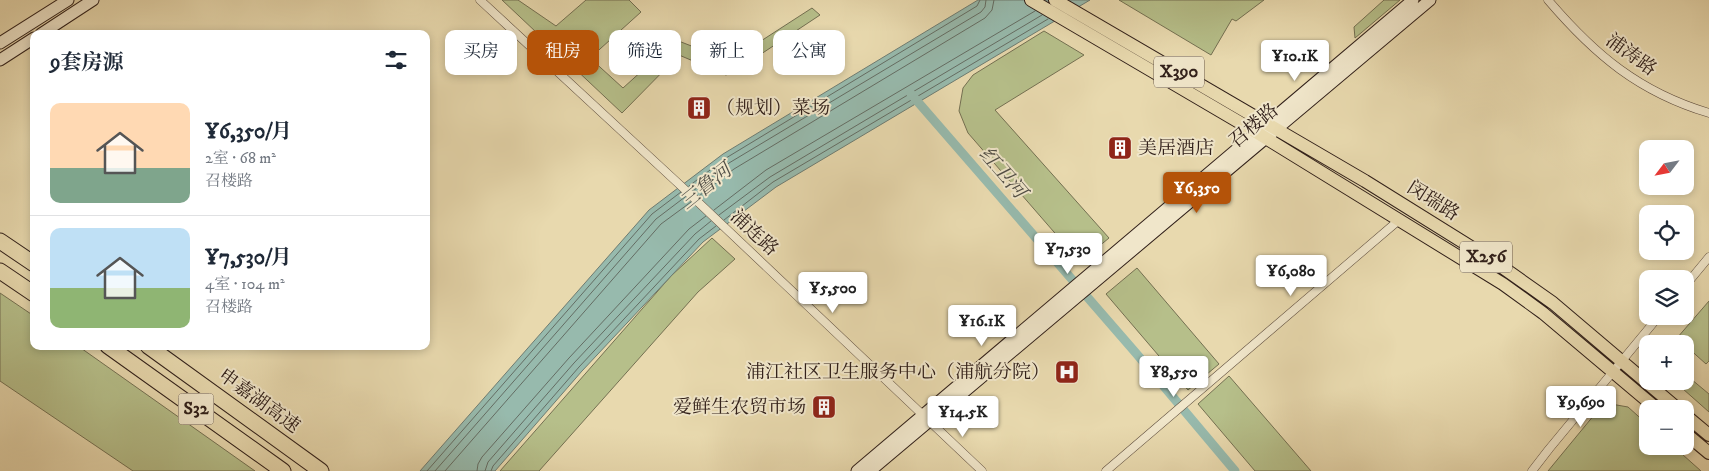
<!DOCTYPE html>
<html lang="zh">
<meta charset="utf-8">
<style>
body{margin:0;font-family:"IM FELL DW Pica","Noto Serif SC",serif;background:#f6f6f7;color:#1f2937;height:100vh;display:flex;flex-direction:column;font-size:19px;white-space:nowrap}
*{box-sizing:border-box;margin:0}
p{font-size:16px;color:#747a83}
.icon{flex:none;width:28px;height:28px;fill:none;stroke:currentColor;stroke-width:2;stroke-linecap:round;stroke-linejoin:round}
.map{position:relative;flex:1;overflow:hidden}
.sheet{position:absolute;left:30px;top:30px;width:400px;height:320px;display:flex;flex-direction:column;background:#fff;border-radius:10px;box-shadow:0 2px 8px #0003}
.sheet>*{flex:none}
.hud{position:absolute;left:445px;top:30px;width:475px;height:45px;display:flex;gap:10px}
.needle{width:32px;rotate:238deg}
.fabs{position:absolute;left:1639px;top:140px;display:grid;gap:10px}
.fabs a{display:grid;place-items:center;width:55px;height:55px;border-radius:10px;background:#fff;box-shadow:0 2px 8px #0003;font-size:25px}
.price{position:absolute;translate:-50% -42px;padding:0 11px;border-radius:5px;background:#fff;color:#222;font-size:16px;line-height:32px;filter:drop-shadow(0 1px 2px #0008)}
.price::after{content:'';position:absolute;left:50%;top:30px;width:15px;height:11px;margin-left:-8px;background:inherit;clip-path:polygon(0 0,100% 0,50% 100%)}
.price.selected{background:#b45309;color:#fff}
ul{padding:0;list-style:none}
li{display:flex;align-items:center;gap:15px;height:125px;padding:0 20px}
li+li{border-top:1px solid #e0e1e3}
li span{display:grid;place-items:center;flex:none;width:140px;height:100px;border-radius:10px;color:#555}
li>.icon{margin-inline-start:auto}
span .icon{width:60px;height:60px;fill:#fffc;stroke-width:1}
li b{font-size:21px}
h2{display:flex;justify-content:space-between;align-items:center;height:60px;padding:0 20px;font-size:21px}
.tag{padding:0 18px;border-radius:10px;background:#fff;box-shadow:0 2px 8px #0003;font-size:18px;line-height:45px}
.tag.selected{background:#b45309;color:#fff}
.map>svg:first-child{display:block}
.green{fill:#b6bf8a;stroke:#747052}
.water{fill:#97baad;stroke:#6e7c72}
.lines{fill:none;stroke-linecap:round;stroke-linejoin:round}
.shore{stroke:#646d64;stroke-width:1}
.canal{stroke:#97baad;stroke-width:9}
.street-casing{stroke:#5f4e3f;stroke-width:9}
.secondary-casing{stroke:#31201a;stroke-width:13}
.primary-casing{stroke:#31201a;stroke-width:14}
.highway-casing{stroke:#31201a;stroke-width:17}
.street{stroke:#f0e6ca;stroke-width:8}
.secondary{stroke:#f0e6ca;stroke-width:11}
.primary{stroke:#e8d9ae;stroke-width:12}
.highway{stroke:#e8d9ae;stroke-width:15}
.labels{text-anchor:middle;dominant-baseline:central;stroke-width:4;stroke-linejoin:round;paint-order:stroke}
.shield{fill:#f0e6ca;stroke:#6a5b4f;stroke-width:1}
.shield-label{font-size:18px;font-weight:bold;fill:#31201a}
.street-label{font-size:19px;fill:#31201a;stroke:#f0e6ca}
.poi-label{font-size:19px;fill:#31201a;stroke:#f0e6ca;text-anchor:start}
.water-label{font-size:20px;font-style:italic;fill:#504e46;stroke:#f0e6ca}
</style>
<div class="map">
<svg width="1709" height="471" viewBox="0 0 1709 471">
<rect width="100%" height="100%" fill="#e8d9ae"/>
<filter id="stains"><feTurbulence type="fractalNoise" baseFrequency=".004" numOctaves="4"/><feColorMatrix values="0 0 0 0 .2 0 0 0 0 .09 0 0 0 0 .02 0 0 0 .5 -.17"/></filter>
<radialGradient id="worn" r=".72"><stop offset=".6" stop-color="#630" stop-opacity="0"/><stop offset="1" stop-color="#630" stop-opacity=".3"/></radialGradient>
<path class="green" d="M502 0H518L556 26 586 0H629L641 12 590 58 623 88 676 40 730 61 812 8 820 15 746 64 726 75 679 55 622 113Z
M1119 0H1264L1236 21 1232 19 1211 55Z
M1384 0H1400L1355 38 1354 27Z
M1044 31 1084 55 995 110 1109 238 1080 262 968 133 959 111 963 88 973 75Z
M712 238 735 259 698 292 539 471H500L671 276Z
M1137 268 1219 364 1188 390 1106 294Z
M0 293 34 316V346H78L255 471H133L0 381Z
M1709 301V361L1706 364 1677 338Z
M1685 374 1709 394V412L1674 381H1685Z
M1229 376 1311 471H1255L1198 404Z
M1611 404 1628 407 1647 424 1648 446H1673L1701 471H1548L1599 409Z"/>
<path class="water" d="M978 0H1090L776 187 703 242 582 371 495 471H420L649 210 723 154Z"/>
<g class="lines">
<path class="shore" d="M689 186 726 158 977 6 980 0
M693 191 729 163 981 12 985 7 986 0
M699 196 734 169 985 18 992 10 994 0
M714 210 766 170 1035 11
M719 215 770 177 1042 15
M724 220 773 182 1048 19
M427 471 652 214 681 192
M435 471 656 219 685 197
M445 471 661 224 691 202
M477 471 478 464 482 457 569 358 689 229 706 216
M485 471 488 462 574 363 695 234 711 221
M491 471 493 466 579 367 699 239 716 226"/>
<path class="canal" d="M911 94 1135 352 1235 471"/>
<defs>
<path id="street" d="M480 0 680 185 982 471
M1548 0C1595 55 1639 92 1709 113
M1685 286 1709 257
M1106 471 1399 220
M1532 471 1549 449 1659 316"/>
<path id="secondary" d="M41 34 93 0
M0 43 68 0
M0 60 34 38
M857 471 1413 0
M870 471 1430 0"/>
<path id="primary" d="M1031 0 1256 132 1503 284 1543 313 1657 409
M1055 0 1365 181 1495 262 1553 303 1678 409
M1685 415 1709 435
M1685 433 1709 453"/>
<path id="highway" d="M0 241 34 264
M0 271 34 294
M108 346 283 471
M148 346 321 471"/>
</defs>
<use href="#street" class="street-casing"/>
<use href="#secondary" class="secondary-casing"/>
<use href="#primary" class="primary-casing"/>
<use href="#highway" class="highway-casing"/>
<use href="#street" class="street"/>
<use href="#secondary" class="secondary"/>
<use href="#primary" class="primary"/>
<use href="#highway" class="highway"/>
</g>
<defs>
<symbol id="building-square" viewBox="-11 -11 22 22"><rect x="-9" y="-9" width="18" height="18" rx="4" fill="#8f2418" stroke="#f0e6ca"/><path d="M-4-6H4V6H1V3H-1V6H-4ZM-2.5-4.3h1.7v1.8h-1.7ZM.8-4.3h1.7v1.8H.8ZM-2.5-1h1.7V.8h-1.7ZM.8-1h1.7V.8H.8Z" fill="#fff"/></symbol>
<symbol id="hospital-square" viewBox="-11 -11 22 22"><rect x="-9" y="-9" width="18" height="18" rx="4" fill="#8f2418" stroke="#f0e6ca"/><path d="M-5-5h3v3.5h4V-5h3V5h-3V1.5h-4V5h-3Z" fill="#fff"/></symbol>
</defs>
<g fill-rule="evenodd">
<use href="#building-square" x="685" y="94" width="28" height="28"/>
<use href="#building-square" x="1106" y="134" width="28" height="28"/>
<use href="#hospital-square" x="1053" y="358" width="28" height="28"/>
<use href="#building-square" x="810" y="393" width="28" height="28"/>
</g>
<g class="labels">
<g class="shield">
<rect x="1154" y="56.5" width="50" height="31" rx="4"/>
<rect x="1460" y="241.5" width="52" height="31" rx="4"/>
<rect x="178.5" y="393.5" width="35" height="31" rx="4"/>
</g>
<g class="shield-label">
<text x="1179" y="72">X390</text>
<text x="1486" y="257">X256</text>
<text x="196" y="409">S32</text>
</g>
<g class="street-label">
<text transform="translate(1631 55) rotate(36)">浦涛路</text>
<text transform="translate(1254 126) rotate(-40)">召楼路</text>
<text transform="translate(1433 201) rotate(32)">闵瑞路</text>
<text transform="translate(754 233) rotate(43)">浦连路</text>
<text transform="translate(259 401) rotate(36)">申嘉湖高速</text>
</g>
<g class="poi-label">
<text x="716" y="108">（规划）菜场</text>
<text x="1138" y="148">美居酒店</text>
<text x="1050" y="372" text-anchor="end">浦江社区卫生服务中心（浦航分院）</text>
<text x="806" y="407" text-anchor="end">爱鲜生农贸市场</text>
</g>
<g class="water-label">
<text transform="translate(1002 173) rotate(49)">红卫河</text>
<text transform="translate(706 187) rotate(-39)">三鲁河</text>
</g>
</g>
<rect width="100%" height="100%" filter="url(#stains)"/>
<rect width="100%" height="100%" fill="url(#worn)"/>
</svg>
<div class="fabs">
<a><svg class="needle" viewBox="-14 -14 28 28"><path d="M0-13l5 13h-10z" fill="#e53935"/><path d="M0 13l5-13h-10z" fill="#747a83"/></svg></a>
<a><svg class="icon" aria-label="locate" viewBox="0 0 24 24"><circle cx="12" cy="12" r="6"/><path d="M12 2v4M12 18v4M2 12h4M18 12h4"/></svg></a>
<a><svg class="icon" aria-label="layers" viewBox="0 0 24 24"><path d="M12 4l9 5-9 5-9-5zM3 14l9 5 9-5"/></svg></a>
<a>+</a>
<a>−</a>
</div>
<b class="price" style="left:1295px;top:82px">¥10.1K</b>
<b class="price selected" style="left:1197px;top:214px">¥6,350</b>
<b class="price" style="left:1068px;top:275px">¥7,530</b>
<b class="price" style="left:1291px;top:297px">¥6,080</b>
<b class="price" style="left:833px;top:314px">¥5,500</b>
<b class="price" style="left:982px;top:347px">¥16.1K</b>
<b class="price" style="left:1174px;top:398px">¥8,550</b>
<b class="price" style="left:1581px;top:428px">¥9,690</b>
<b class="price" style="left:963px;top:438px">¥14.5K</b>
<div class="hud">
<a class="tag">买房</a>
<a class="tag selected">租房</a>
<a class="tag">筛选</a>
<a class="tag">新上</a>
<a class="tag">公寓</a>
</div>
<section class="sheet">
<h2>9套房源<svg class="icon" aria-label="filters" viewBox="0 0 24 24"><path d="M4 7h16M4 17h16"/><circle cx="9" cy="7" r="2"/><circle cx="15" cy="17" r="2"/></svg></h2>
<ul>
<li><span style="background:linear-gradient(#ffd9b3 65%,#7fa58c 0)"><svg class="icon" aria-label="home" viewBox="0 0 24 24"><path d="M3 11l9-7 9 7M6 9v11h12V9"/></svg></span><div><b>¥6,350/月</b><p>2室 · 68 m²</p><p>召楼路</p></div></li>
<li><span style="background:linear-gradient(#bfe0f5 60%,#8fb573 0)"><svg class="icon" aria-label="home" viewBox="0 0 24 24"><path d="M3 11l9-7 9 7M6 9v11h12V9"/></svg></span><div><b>¥7,530/月</b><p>4室 · 104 m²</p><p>召楼路</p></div></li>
</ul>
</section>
</div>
